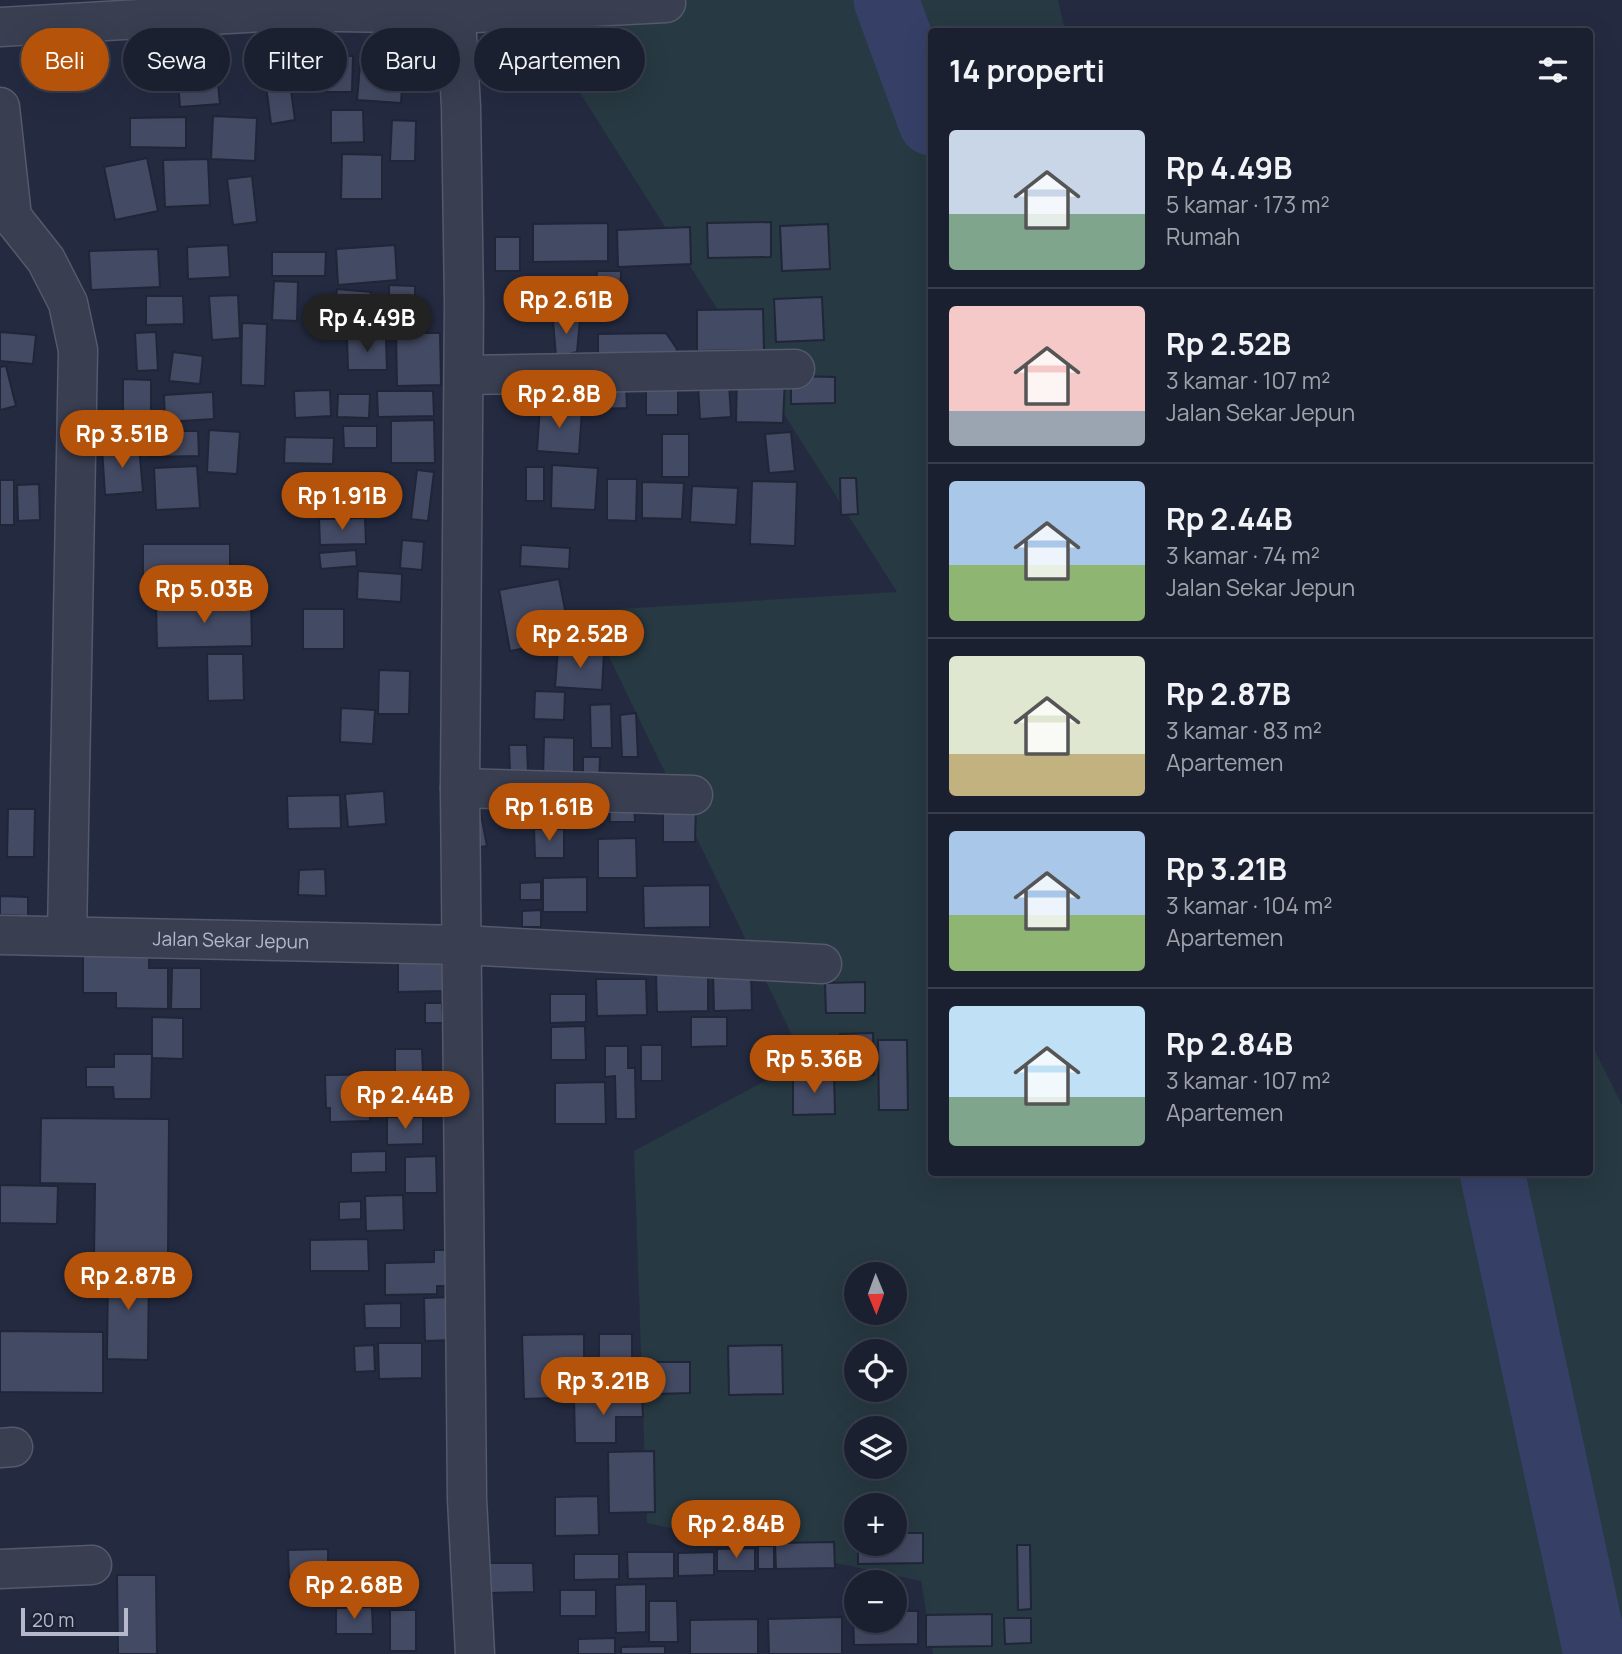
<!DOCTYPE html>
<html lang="id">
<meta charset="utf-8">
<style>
body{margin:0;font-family:Manrope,sans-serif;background:#282d3d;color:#f1f3f6;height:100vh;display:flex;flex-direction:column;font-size:26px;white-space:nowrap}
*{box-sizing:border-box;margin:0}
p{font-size:23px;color:#a0a3ab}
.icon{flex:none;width:38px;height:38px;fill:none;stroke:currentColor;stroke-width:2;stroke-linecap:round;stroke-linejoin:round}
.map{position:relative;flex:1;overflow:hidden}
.panel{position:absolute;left:928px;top:28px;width:665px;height:1148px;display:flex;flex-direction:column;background:#1b2031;border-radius:7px;box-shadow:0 7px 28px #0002,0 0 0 2px #393e4d}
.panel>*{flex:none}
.hud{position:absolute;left:21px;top:28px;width:665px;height:63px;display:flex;gap:14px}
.needle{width:46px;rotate:179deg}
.tools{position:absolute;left:844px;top:1262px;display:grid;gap:14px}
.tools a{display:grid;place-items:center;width:63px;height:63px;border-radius:50%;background:#1b2031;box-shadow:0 7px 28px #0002,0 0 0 2px #393e4d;font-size:35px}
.scale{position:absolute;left:21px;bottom:18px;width:107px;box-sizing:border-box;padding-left:7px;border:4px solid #b5b9cb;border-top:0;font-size:19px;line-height:24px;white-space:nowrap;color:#b5b9cb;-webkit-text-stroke:5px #1e2336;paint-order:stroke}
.price{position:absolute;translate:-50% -60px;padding:0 16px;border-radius:24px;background:#b45309;color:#fff;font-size:23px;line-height:46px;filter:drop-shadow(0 2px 4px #0008)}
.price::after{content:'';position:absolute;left:50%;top:42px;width:21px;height:16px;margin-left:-10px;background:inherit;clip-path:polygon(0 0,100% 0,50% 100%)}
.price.current{background:#222;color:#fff}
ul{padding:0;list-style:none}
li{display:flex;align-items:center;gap:21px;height:175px;padding:0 21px}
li+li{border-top:2px solid #393e4d}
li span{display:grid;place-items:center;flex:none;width:196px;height:140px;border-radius:7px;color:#555}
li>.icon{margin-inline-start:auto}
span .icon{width:84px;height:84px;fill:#fffc;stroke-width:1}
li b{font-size:30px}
h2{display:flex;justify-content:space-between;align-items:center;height:84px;padding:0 21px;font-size:30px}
.pill{padding:0 24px;border-radius:32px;background:#1b2031;box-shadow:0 7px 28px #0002,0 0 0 2px #393e4d;font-size:24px;line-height:63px}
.pill.current{background:#b45309;color:#fff}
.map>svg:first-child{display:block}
.green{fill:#273942;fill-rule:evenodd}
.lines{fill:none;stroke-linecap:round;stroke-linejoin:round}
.river{stroke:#364067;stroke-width:65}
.building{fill:#434a63;stroke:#202538;stroke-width:2}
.minor-casing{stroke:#54596b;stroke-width:41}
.minor{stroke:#393e51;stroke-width:38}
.labels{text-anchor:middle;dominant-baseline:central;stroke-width:7;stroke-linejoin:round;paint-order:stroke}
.street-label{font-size:19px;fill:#b5b9cb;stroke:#1e2336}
</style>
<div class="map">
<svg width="1622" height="1654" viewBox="0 0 1622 1654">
<rect width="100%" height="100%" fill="#242b41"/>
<path class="green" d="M521 0H1058L1065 31 931 32V1172H1589V1039L1622 1105V1654H933L921 1581 647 1523 634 1151 804 1060 587 611 897 592ZM856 1274H894V1312H856ZM856 1351H894V1390H856ZM856 1428H894V1466H856ZM856 1505H894V1544H856Z"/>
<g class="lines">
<path class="river" d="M886 0 931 123
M1492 1172 1596 1654"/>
</g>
<path class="building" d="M361 54 404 58 401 103 357 100Z
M326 56H353L352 92H326Z
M216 65 220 104 180 107 177 69Z
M289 75 295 120 271 124 265 78Z
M331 110H363L364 142 331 143Z
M213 116 257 118 255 161 211 159Z
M186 117V148L130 147V118Z
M392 120 416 121 415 161H390Z
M342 154 382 155V199H341Z
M147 158 158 211 115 220 104 167Z
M208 159 210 205 165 207 163 160Z
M252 176 257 222 233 225 227 179Z
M771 222V257L708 258 707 223Z
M608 223V261L533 262V224Z
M828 224 830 269 782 271 780 226Z
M690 227 691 264 618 267 617 230Z
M495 237H520V271H495Z
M228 245 230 277 188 279 187 247Z
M395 245 397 280 338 285 336 249Z
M158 249 160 287 91 290 89 251Z
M272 252H326L325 276H272Z
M597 271H621L620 307H595Z
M541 277H576L577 307 541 308Z
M274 281 298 282 297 321 272 320Z
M389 285 415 286V327H389Z
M337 289 371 292 369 317 334 314Z
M238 295 240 338 212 340 209 296Z
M146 296H183L184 324 146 325Z
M822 297 824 340 776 342 774 299Z
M763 309 764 350 697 351V310Z
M580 319 577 352 556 357 553 320Z
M242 323 267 324 265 386 241 385Z
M0 332 36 335 33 364 0 361Z
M156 332 158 370 137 371 135 333Z
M396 333H440L441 385 397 386Z
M666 333 677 349 674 369 598 368V334Z
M386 338 387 370H348L347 339Z
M173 352 203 356 200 384 169 381Z
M6 366 16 406 0 410V367Z
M737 375 785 377 783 423 736 422Z
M791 376 835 377V403L791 404Z
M123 379 151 380V414H123Z
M729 383 731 417 700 419 698 385Z
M626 385 627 408 598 409 597 386Z
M646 385H678V415H646Z
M330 390 331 416 295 418 294 391Z
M377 391H433L434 416 378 417Z
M213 392 214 419 165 422 164 395Z
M338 394H370L369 418 337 417Z
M540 406 582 410 579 454 537 451Z
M434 420 435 463H391V421Z
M343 426H377V448H344Z
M209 430 240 432 237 474 207 472Z
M148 431H198L199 456 148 457Z
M791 432 795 471 769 473 765 434Z
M662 434H689V477H662Z
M285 437 334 438 333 464 284 463Z
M139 445 143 492 105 495 102 448Z
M552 465 598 468 595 510 551 508Z
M197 466 200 508 156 510 154 468Z
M526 467H544V501H526Z
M417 470 434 472 428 521 411 519Z
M361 472H390V509H360Z
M840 478H856L858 514 841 515Z
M607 479H637L636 521 607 520Z
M0 480H14V525H0Z
M752 481 797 482 795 546 750 544Z
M642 482 684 483 682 519 642 518Z
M39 484 40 520 18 521 17 485Z
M352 484 353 513 316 515 315 485Z
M692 486 738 488 736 525 690 522Z
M365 518 366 544 320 545 319 519Z
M402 540 424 542 422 570 400 568Z
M143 544H230V577L143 576Z
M521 545 570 548 569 569 520 566Z
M356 550 357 566 321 569 319 553Z
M358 571 402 574 401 602 357 599Z
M559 579 571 640 510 651 499 590Z
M251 603 252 646 157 648 156 605Z
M303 609H344V649H303Z
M558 649 604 653 602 690 555 687Z
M207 654H243L244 700 208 701Z
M379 670 410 671 409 714H378Z
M535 691 565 692 564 720 534 719Z
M611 704 612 748H591L590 705Z
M341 708 375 710 373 744 340 742Z
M636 713 638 757H622L620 715Z
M544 737 574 738V778H543Z
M509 745H527L528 774H510Z
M583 757H600L599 786H583Z
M384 791 386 824 348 827 345 794Z
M538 793 539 822H504V794Z
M340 795 341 828 288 829 287 796Z
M599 799 602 824 566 828 563 804Z
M609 800H634L635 822H610Z
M663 805H696L695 842H663Z
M8 809H35L34 857H7Z
M480 809 487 846 464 850V816Z
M534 829H564V858H535Z
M636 838 637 878H598V839Z
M325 869 326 896 298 895 299 870Z
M587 877V912H543V878Z
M541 882V900H520V883Z
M710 885V927L644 928 643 886Z
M0 896 28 897V916L0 915Z
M541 910V927H522V911Z
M83 951 149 952V968H168V1009L116 1008V993H83Z
M444 953V991L398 992V954Z
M172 968H201V1009H171Z
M656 972H708V1011L657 1012Z
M751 972 752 1010 714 1011 713 973Z
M596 979H646L647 1015 597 1016Z
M865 982V1013H826L825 983Z
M550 994H586V1022L550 1023Z
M425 1003H442L443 1023H425Z
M152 1017 183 1018V1059L152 1058Z
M691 1017H727V1046L691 1047Z
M585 1026 586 1060H551V1027Z
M873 1033 874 1075H841L840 1034Z
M878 1040H907L908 1110H879Z
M641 1045H662V1081H641Z
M605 1046H628V1068H635L636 1119H616L615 1076 605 1077Z
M395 1049H422L423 1073H437V1107H416V1115H387V1108H370V1121L330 1122V1108H326L325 1075 395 1074Z
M114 1054H152L151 1099H114L113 1087H86V1067H114Z
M834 1074 835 1114 793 1115V1075Z
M605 1082 606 1124H555V1083Z
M387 1117H423V1144L387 1145Z
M41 1118 169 1119 168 1258H94L95 1184 40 1183Z
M386 1151V1172L351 1173V1152Z
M436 1156 437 1193H405V1157Z
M0 1185 58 1186 57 1224 0 1223Z
M403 1195 404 1230 366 1231 365 1196Z
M361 1201V1219L339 1220V1202Z
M368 1239 369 1271H310V1240Z
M434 1250H452L453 1286H437V1294L385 1295V1263L434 1262Z
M108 1264H149L148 1360 107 1359Z
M454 1297 455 1340 425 1341 424 1298Z
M401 1303V1328H365L364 1304Z
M0 1331 103 1332V1393L0 1392Z
M584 1334V1374L551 1375 552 1398 524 1399 522 1335Z
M599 1334H632V1366H599Z
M378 1343H422V1378L379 1379Z
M374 1345 375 1371 355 1372 354 1346Z
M782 1345 783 1394 729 1395 728 1346Z
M655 1362H690V1393L655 1394Z
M642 1397 643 1417H616V1443H575L574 1398Z
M654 1451 655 1512 609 1513 608 1452Z
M598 1496 599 1535 555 1536V1497Z
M894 1533H923V1563L858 1564V1544H894Z
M834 1542 835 1568 776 1569 775 1543Z
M1017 1545H1030L1031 1609 1018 1610Z
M758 1546H774V1569H758Z
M755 1548V1571H717V1549Z
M328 1549V1576L289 1577 288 1550Z
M627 1552H674V1578L628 1579Z
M714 1552V1575L678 1576V1553Z
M574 1554H619V1579L574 1580Z
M488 1563H533L534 1592 489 1593Z
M368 1566H399L400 1603 368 1604Z
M117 1575H156L157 1654H118Z
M646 1584V1632L616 1633 615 1585Z
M560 1590H596V1616H560Z
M649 1601H677L678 1642H649Z
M372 1607 373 1634H336V1608Z
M390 1610H416V1651H390Z
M894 1611H918V1644L854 1645 853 1612 856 1620H894Z
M992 1614V1646L926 1647V1615Z
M842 1617V1654H769L768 1619Z
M1004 1618H1031V1643L1005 1644Z
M758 1619V1654H690V1620Z
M615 1638V1654H578V1639Z
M665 1646V1654H621V1647Z"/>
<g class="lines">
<defs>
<g id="minor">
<path d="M455 0 461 107 464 304 460 788 467 1499 475 1654"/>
<path d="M0 27 281 11 456 14 666 3"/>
<path d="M0 107 12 217 46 260 68 303 78 350 67 935"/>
<path d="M464 375 795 369"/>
<path d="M460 788 693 795"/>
<path id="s1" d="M0 935 461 945 822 964"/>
<path d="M0 1448 13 1447"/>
<path d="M0 1569 92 1565"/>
</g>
</defs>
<use href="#minor" class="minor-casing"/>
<use href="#minor" class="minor"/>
</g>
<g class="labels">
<g class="street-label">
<text stroke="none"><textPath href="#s1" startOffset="231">Jalan Sekar Jepun</textPath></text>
</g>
</g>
</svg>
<div class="tools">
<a><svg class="needle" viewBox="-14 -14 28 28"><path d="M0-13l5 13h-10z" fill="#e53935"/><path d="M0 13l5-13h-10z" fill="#a0a3ab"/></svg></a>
<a><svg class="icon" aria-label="locate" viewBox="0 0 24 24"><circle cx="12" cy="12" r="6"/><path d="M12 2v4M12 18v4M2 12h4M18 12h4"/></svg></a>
<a><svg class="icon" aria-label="layers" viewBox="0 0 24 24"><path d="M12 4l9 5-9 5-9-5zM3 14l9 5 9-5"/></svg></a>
<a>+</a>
<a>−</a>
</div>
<div class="scale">20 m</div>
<b class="price" style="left:566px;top:336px">Rp 2.61B</b>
<b class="price current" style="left:367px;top:354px">Rp 4.49B</b>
<b class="price" style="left:559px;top:430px">Rp 2.8B</b>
<b class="price" style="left:122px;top:470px">Rp 3.51B</b>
<b class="price" style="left:342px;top:532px">Rp 1.91B</b>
<b class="price" style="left:204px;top:625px">Rp 5.03B</b>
<b class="price" style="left:580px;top:670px">Rp 2.52B</b>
<b class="price" style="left:549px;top:843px">Rp 1.61B</b>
<b class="price" style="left:814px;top:1095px">Rp 5.36B</b>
<b class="price" style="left:405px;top:1131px">Rp 2.44B</b>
<b class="price" style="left:128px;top:1312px">Rp 2.87B</b>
<b class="price" style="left:603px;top:1417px">Rp 3.21B</b>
<b class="price" style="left:736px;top:1560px">Rp 2.84B</b>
<b class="price" style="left:354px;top:1621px">Rp 2.68B</b>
<div class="hud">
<a class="pill current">Beli</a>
<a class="pill">Sewa</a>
<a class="pill">Filter</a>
<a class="pill">Baru</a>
<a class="pill">Apartemen</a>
</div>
<section class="panel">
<h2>14 properti<svg class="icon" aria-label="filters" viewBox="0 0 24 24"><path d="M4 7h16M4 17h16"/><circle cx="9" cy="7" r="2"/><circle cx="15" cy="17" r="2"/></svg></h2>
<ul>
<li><span style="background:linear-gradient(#c9d6e8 60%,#7fa58c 0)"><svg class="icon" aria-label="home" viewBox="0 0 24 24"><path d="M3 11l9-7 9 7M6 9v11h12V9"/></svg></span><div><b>Rp 4.49B</b><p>5 kamar · 173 m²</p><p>Rumah</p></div></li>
<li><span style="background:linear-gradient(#f6c9c9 75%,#9aa5b1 0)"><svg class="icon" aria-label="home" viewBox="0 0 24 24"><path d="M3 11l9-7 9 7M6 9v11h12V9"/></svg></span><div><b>Rp 2.52B</b><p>3 kamar · 107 m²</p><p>Jalan Sekar Jepun</p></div></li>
<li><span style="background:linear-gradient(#a9c7e8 60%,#8fb573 0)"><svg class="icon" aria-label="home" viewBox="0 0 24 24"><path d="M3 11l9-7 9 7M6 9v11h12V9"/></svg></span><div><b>Rp 2.44B</b><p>3 kamar · 74 m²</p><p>Jalan Sekar Jepun</p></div></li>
<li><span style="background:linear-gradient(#dfe7d0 70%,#c2b280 0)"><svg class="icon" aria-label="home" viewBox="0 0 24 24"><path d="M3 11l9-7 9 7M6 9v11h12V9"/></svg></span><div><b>Rp 2.87B</b><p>3 kamar · 83 m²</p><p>Apartemen</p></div></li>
<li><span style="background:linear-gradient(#a9c7e8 60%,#8fb573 0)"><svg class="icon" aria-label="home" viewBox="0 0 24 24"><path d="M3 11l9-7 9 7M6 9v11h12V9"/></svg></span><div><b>Rp 3.21B</b><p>3 kamar · 104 m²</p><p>Apartemen</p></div></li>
<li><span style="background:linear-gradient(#bfe0f5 65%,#7fa58c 0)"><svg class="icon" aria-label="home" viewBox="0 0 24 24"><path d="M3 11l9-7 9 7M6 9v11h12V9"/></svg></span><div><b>Rp 2.84B</b><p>3 kamar · 107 m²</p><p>Apartemen</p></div></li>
</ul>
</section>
</div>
